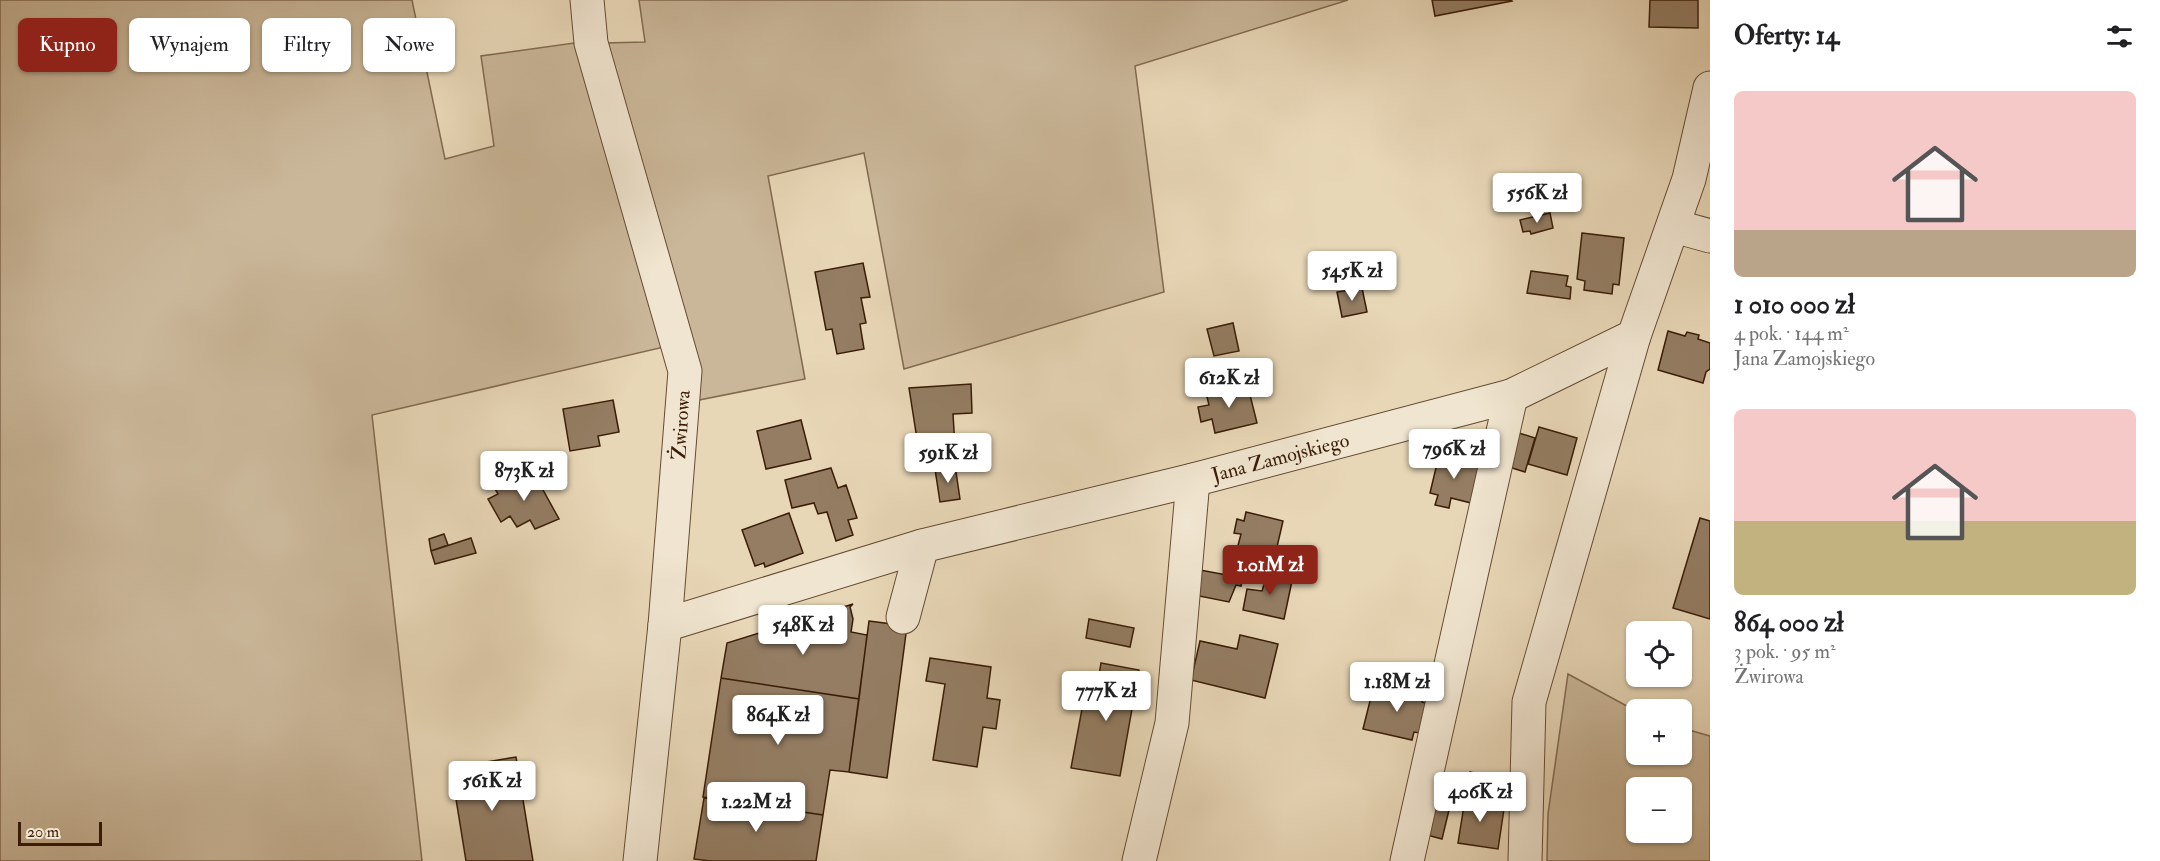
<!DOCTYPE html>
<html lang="pl">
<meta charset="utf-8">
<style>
body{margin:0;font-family:"IM FELL Double Pica",serif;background:#f2f2f2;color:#202124;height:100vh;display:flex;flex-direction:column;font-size:22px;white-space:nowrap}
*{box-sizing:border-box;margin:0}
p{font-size:20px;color:#757577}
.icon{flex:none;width:33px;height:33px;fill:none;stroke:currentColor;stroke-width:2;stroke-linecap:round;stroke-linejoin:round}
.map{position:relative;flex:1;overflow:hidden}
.details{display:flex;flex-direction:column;background:#fff;width:450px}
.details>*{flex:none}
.banner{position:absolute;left:18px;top:18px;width:570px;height:54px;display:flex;gap:12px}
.buttons{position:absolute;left:1626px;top:621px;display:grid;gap:12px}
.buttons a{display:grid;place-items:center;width:66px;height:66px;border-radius:9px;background:#fff;box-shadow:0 2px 4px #0004;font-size:30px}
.scale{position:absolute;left:18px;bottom:15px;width:84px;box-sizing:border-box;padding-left:6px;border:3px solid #3a1c07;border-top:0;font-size:16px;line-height:21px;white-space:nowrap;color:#3a1c07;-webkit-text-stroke:4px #f0e5d0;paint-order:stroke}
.price{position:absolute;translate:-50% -51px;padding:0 14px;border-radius:6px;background:#fff;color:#222;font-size:20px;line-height:39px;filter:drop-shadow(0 2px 3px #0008)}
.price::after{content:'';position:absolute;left:50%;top:36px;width:18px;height:14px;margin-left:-9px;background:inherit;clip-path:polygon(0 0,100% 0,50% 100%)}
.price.selected{background:#8f2418;color:#fff}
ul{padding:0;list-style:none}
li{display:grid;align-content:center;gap:12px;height:318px;padding:0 24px}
li span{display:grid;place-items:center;height:186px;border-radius:9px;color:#555}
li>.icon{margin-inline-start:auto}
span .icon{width:108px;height:108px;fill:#fffc;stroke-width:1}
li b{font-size:26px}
h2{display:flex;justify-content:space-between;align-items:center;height:72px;padding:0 24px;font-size:26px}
.tag{padding:0 21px;border-radius:9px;background:#fff;box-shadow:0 2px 4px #0004;font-size:21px;line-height:54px}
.tag.selected{background:#8f2418;color:#fff}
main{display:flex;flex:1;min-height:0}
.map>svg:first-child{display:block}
.green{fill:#cab799;stroke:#826a50;stroke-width:1.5;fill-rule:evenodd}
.building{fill:#947d63;stroke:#3a1c07;stroke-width:1.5}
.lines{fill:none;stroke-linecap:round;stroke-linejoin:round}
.minor-casing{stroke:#664b33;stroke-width:35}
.minor{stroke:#f0e5d0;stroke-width:33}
.labels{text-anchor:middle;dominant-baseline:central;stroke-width:5;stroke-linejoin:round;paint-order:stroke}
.street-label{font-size:20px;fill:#3a1c07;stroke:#f0e5d0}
</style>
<main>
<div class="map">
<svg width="1710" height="861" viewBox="0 0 1710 861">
<rect width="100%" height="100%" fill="#e8d7b7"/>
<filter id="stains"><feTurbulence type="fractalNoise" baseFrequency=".00333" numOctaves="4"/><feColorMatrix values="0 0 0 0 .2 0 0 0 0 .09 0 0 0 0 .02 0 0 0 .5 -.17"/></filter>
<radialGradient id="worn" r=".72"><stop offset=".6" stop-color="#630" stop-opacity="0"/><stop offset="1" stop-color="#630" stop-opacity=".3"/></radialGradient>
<path class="green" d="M0 0H412L445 159 494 146 481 56 574 43 664 347 372 415 422 861H0Z
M639 0H1348L1135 66 1164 292 904 369 864 153 768 176 805 379 699 400 696 354 603 43 645 42Z
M1568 674 1636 711V754H1682V728L1710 736V861H1547L1548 814ZM1636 788H1682V832H1636Z"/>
<path class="building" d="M1432 0H1511L1512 1 1435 16Z
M1650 0H1698V28L1649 27Z
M1550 213 1553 228 1531 234 1530 231 1523 232 1520 220Z
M1582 233 1624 238 1619 285 1613 284 1612 294 1584 290 1585 281 1577 279Z
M863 263 870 297 861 298 866 323 860 324 864 349 837 354 832 329 826 330 815 272Z
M1531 271 1568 276 1566 286 1571 287 1570 299 1527 293Z
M1362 288 1367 312 1342 317 1337 292Z
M1233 323 1239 351 1214 356 1207 329Z
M1668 331 1685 336 1687 332 1699 335 1698 339 1710 343V369L1706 372 1703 383 1658 370Z
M1247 383 1257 423 1215 433 1212 419 1201 422 1198 407 1209 405 1206 393Z
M971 384 972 413 953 414 955 447 933 449 932 438 917 439 909 388Z
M613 400 619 432 598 436 600 446 570 451 563 409Z
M801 420 811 459 766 469 757 431Z
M1539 427 1577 438 1567 475 1528 464Z
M1519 433 1535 438 1525 472 1509 467Z
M524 455 531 468 510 480 503 467Z
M1439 455 1480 463 1471 503 1451 498 1449 508 1435 505 1438 495 1430 493Z
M955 465 960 499 940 502 935 469Z
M531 468 559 519 535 529 530 520 517 527 510 516 501 522 488 499 498 494 495 489Z
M831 468 838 488 846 485 857 518 848 520 853 535 836 541 827 512 818 514 814 503 792 508 785 480Z
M1246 512 1283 521 1274 560 1268 559 1265 568 1234 561 1241 534 1234 533 1237 519 1244 521Z
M789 513 803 553 765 567 764 563 755 566 742 530Z
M1700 518 1710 521V619L1673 608Z
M444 534 448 545 431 551 429 539Z
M471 538 476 553 435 564 431 551Z
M1200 570 1243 578 1241 586 1236 585 1229 602 1199 596Z
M1268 572 1293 576 1284 619 1243 610 1247 589 1262 591Z
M853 604 850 607 853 619 851 632 867 635 859 699 721 678 727 643Z
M1089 619 1134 628 1130 647 1086 638Z
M869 621 907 626 887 778 849 772Z
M1240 635 1278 644 1265 698 1191 680 1200 641 1237 649Z
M930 658 991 667 987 698 1000 700 996 729 983 727 977 767 933 760 945 684 926 681Z
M1101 663 1139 670 1120 776 1071 768 1084 698 1095 700Z
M721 678 859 699 849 772 830 770 823 815 703 797Z
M1375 681 1394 686 1393 691 1423 698 1422 702 1433 705 1426 734 1414 732 1412 740 1363 729Z
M516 757 533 861H466L451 768Z
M1470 772 1496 778 1493 795 1467 789Z
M1466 793 1489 796 1487 807 1504 809 1498 849 1458 843Z
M704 798 823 815 816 861H711L694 859Z
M1434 807 1449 810 1442 839 1427 835Z"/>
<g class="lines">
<defs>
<g id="minor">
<path d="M587 0 591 43 685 371 665 625 640 861"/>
<path d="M1674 226 1710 236"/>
<path d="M903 617 922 546"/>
<path id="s1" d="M665 625 922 546 1193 480 1511 396 1634 336 1689 179 1710 88"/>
<path d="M1139 861 1172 723 1193 480"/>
<path d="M1407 861 1511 396"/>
<path d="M1525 861 1529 702 1634 336"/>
</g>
</defs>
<use href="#minor" class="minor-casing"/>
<use href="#minor" class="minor"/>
</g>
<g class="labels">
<g class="street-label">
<text transform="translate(681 425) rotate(-86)">Żwirowa</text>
<text stroke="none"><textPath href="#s1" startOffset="638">Jana Zamojskiego</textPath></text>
</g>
</g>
<rect width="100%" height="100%" filter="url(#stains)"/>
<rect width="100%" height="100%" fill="url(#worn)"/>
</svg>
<div class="buttons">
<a><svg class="icon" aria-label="locate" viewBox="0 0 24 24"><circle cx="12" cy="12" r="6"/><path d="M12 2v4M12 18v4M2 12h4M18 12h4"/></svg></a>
<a>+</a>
<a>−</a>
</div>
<div class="scale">20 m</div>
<b class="price" style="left:1537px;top:224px">556K zł</b>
<b class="price" style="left:1352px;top:302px">545K zł</b>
<b class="price" style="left:1229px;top:409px">612K zł</b>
<b class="price" style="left:1454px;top:480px">796K zł</b>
<b class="price" style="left:948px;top:484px">591K zł</b>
<b class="price" style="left:524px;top:502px">873K zł</b>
<b class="price selected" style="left:1270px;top:596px">1.01M zł</b>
<b class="price" style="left:803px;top:656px">548K zł</b>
<b class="price" style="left:1397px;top:713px">1.18M zł</b>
<b class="price" style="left:1106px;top:722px">777K zł</b>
<b class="price" style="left:778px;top:746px">864K zł</b>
<b class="price" style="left:492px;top:812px">561K zł</b>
<b class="price" style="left:1480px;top:823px">406K zł</b>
<b class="price" style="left:756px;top:833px">1.22M zł</b>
<div class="banner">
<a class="tag selected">Kupno</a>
<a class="tag">Wynajem</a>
<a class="tag">Filtry</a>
<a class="tag">Nowe</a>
</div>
</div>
<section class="details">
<h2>Oferty: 14<svg class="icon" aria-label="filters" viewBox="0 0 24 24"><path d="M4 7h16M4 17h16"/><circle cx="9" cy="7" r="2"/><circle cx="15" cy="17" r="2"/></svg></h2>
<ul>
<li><span style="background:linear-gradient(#f6c9c9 75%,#b9a48a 0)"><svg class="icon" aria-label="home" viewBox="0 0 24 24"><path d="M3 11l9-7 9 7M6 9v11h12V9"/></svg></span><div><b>1 010 000 zł</b><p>4 pok. · 144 m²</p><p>Jana Zamojskiego</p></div></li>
<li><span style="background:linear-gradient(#f6c9c9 60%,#c2b280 0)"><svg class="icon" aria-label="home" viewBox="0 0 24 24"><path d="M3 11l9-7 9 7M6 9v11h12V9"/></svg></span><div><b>864 000 zł</b><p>3 pok. · 95 m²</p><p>Żwirowa</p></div></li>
</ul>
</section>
</main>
